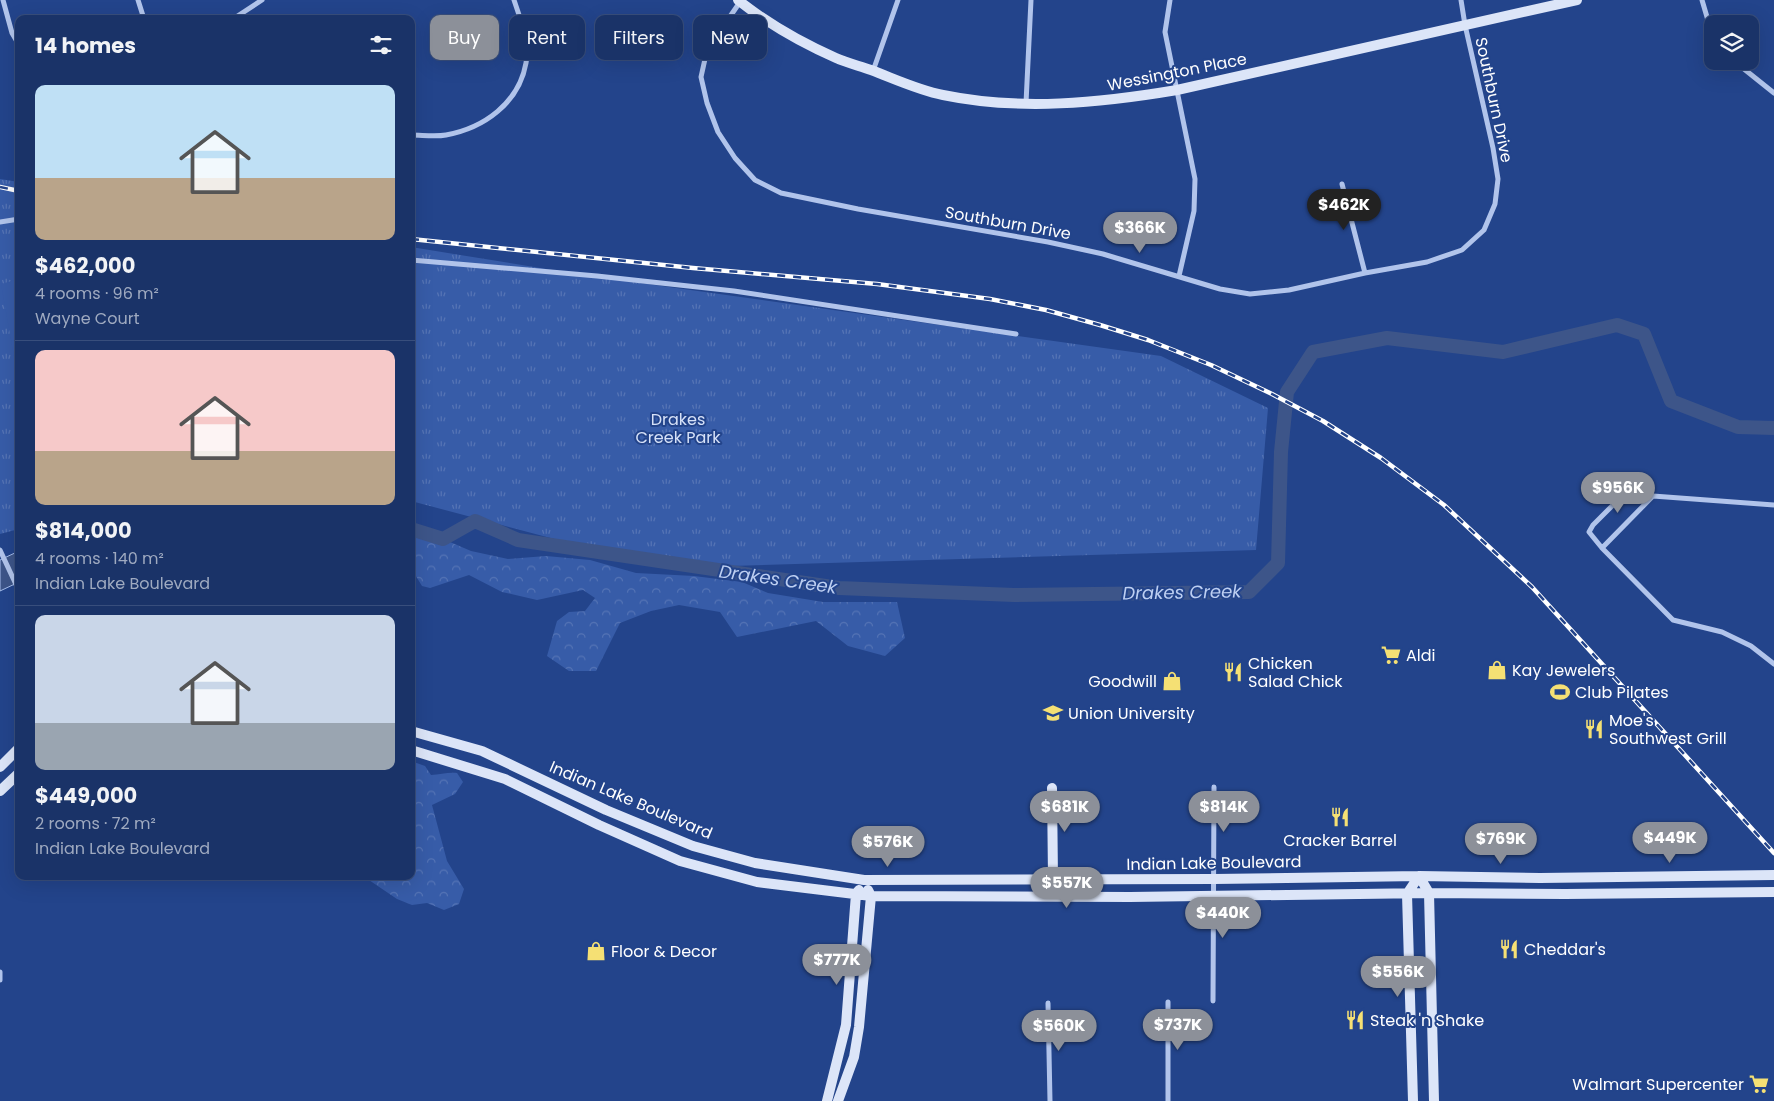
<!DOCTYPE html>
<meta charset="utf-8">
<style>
body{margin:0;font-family:Poppins,sans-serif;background:#273f71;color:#f1f3f6;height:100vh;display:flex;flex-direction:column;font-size:19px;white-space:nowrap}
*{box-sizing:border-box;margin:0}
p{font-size:16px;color:#9faac0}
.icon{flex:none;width:28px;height:28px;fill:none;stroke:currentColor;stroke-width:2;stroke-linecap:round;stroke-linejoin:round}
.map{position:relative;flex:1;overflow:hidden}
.side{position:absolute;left:15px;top:15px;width:400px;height:865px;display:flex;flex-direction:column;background:#1a3368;border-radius:10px;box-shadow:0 5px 20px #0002,0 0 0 1px #384e7c}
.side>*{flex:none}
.top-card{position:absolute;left:430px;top:15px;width:475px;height:45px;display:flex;gap:10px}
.fabs{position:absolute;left:1704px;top:15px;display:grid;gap:10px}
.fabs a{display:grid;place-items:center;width:55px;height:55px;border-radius:10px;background:#1a3368;box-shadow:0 5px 20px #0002,0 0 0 1px #384e7c;font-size:25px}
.price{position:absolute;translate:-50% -42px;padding:0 11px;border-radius:18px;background:#8c9099;color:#fff;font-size:16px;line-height:32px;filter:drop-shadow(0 1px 2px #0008)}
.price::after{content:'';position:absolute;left:50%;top:30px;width:15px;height:11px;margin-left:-8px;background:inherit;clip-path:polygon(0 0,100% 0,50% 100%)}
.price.active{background:#222;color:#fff}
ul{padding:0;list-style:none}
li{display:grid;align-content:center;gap:10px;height:265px;padding:0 20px}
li+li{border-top:1px solid #384e7c}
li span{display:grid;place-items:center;height:155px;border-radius:10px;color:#555}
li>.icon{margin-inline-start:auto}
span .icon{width:90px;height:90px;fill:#fffc;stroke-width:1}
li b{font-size:21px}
h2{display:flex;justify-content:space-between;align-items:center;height:60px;padding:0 20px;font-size:21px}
.pill{padding:0 18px;border-radius:10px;background:#1a3368;box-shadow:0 5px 20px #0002,0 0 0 1px #384e7c;font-size:18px;line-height:45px}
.pill.active{background:#8c9099;color:#fff}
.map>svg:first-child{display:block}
.forest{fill:url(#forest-crowns)}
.park{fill:url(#park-tufts)}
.pitch{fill:#375ca8}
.water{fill:#3d5589;stroke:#a5bdeb}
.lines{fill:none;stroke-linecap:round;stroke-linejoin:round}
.river{stroke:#3d5589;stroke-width:14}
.street{stroke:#b1c4eb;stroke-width:5}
.secondary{stroke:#dce5f8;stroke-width:10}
.rail-casing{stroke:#fff;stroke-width:4.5}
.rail{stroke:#23448b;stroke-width:2.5;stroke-dasharray:8;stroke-linecap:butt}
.labels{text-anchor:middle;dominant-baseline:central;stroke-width:4;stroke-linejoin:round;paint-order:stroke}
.street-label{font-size:16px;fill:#fff;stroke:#23448b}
.park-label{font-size:16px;fill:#d6e1f8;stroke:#23448b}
.poi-label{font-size:16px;fill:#fff;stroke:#23448b;text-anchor:start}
.water-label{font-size:18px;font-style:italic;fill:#bdcff2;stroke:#23448b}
</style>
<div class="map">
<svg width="1774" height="1101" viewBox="0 0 1774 1101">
<defs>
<pattern id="forest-crowns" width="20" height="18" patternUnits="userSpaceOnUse" patternTransform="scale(1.25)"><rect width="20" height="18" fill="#375ca8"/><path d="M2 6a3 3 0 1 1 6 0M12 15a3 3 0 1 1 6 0" fill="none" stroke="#5574b5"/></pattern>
<pattern id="park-tufts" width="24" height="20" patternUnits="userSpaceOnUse" patternTransform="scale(1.25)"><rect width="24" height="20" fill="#375ca8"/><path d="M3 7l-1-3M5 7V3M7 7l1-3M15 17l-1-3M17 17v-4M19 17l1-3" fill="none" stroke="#5574b5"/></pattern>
</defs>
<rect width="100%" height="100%" fill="#23448b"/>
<path class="forest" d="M411 529 443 539 471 551 508 559 546 556 590 560 636 573 694 576 742 582 768 593 823 602H897L905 638 885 656 848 646 816 621 737 637 720 612 679 605 651 611 620 623 596 671H569L547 656 557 621 569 612 585 611 595 598 583 590 537 600 502 592 469 575 430 588 422 586 414 573H411Z
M411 761 425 766 431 775C440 775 448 772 457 773L463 782 455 794 432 805 447 861 464 889 459 904 444 910 427 903 412 905 397 899 363 876H411Z"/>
<path class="park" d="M0 179 19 182V529L0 534Z
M411 247 583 275 1161 356 1268 408 1256 550 664 568 411 501Z"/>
<path class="pitch" d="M19 279V364L15 362 1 284Z"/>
<path class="water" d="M19 551V582L0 591V560Z"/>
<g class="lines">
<path class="river" d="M411 529 443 539 475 521 518 540 839 588 1014 595 1249 592 1278 563 1281 452 1287 392 1313 352 1387 338 1503 352 1617 325 1644 334 1671 401 1738 427 1774 428"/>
<path class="street" d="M3 0 12 33 19 45
M138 0 144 19
M1170 0 1165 32 1195 179 1194 211 1179 276
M1702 0 1712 34
M740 2 707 50 701 77 707 103 718 132 735 158 755 180 781 193 858 209 1048 242 1103 254 1220 289 1250 294 1289 290 1365 273 1427 262 1462 250 1484 230 1495 204 1498 179 1493 148 1465 25 1461 0
M233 19 262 0
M1734 61 1774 93
M873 71 898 0
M1026 103 1031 0
M411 135C422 135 435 137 446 135 484 128 519 103 526 63 530 43 520 18 514 0
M1342 184 1365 273
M0 222 19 219
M411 260 597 276 734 291 1016 334
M1774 505 1653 496 1602 548 1673 620 1722 632 1751 646 1774 664
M1602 548 1589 532 1593 525 1623 495 1653 496
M0 550 19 591
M0 972V980
M1213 1001 1214 787
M1168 1002V1101
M1048 1003 1050 1101"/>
<path class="secondary" d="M738 0C767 23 802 43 836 58 847 63 860 66 871 70 895 79 918 90 943 95 1020 111 1100 103 1177 90L1577 0
M411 731 482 751 606 810 693 846 755 863 864 880 1214 879 1419 876 1540 878 1774 875
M411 750 505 779 599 825 680 861 757 882 871 896 1130 897 1429 893 1565 894 1774 892
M0 767 19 748
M1052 788 1053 879 1057 896
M0 791 19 773
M1419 876 1429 893 1434 1101
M827 1101 846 1025 856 894 859 890
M838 1101 854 1057 859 1027 871 896 868 890
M1413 1101 1407 894 1419 876"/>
<defs>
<path id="rail" d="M0 187 19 191
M411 239 693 268 877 284 990 299 1046 310 1100 325 1148 340 1211 365 1272 394 1323 421 1381 458 1444 505 1532 587 1774 853"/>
</defs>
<use href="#rail" class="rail-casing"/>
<use href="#rail" class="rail"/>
</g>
<defs>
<symbol id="supermarket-bare" viewBox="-9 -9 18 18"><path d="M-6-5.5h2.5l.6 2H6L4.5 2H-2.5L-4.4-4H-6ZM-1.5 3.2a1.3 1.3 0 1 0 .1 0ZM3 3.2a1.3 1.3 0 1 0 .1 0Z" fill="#f5e074" stroke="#23448b" stroke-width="2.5" paint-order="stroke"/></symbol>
<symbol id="shop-bare" viewBox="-9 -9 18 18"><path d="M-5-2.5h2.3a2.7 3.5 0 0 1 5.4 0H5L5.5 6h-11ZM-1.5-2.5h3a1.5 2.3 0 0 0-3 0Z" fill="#f5e074" stroke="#23448b" stroke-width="2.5" paint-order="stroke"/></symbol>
<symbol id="restaurant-bare" viewBox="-9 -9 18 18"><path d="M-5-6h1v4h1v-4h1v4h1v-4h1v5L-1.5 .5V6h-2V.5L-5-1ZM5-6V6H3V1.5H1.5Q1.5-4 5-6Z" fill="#f5e074" stroke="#23448b" stroke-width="2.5" paint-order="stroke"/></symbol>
<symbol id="stadium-bare" viewBox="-9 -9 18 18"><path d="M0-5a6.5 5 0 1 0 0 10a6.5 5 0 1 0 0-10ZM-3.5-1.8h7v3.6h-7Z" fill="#f5e074" stroke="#23448b" stroke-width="2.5" paint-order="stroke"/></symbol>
<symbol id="university-bare" viewBox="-9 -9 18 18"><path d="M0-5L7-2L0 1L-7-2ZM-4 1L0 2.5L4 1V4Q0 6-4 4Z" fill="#f5e074" stroke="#23448b" stroke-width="2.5" paint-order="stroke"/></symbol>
</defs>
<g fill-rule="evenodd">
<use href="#supermarket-bare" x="1377" y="641" width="28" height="28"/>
<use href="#shop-bare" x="1483" y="656" width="28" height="28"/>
<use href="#restaurant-bare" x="1219" y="658" width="28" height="28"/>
<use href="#shop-bare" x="1158" y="667" width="28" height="28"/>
<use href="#stadium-bare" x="1546" y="678" width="28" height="28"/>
<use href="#university-bare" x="1039" y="699" width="28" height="28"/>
<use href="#restaurant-bare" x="1580" y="715" width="28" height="28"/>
<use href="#restaurant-bare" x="1326" y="803" width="28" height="28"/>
<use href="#restaurant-bare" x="1495" y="935" width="28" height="28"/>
<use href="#shop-bare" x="582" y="937" width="28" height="28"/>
<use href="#restaurant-bare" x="1341" y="1006" width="28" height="28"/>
<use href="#supermarket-bare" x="1745" y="1070" width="28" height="28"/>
</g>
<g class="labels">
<g class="street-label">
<text transform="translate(1177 72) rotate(-11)">Wessington Place</text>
<text transform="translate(1494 100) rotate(78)">Southburn Drive</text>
<text transform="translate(1008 223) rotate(10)">Southburn Drive</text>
<text transform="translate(631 800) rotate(23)">Indian Lake Boulevard</text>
<text transform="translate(1214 863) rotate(-1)">Indian Lake Boulevard</text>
</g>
<g class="park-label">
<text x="678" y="419">Drakes<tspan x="678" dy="18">Creek Park</tspan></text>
</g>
<g class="poi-label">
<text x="1406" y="655">Aldi</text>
<text x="1248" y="663">Chicken<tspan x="1248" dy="18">Salad Chick</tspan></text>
<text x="1512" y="670">Kay Jewelers</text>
<text x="1157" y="681" text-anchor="end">Goodwill</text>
<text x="1575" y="692">Club Pilates</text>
<text x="1068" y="713">Union University</text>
<text x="1609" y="720">Moe's<tspan x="1609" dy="18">Southwest Grill</tspan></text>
<text x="1340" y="840" text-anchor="middle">Cracker Barrel</text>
<text x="1524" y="949">Cheddar's</text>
<text x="611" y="951">Floor &amp; Decor</text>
<text x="1370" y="1020">Steak 'n Shake</text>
<text x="1744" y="1084" text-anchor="end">Walmart Supercenter</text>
</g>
<g class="water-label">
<text transform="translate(778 579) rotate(8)">Drakes Creek</text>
<text transform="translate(1182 592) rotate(-1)">Drakes Creek</text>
</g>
</g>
</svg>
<div class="fabs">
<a><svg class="icon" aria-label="layers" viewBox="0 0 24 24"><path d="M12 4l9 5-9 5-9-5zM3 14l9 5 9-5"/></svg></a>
</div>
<b class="price active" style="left:1344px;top:231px">$462K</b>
<b class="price" style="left:1140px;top:254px">$366K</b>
<b class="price" style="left:1618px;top:514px">$956K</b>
<b class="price" style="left:1065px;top:833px">$681K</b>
<b class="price" style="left:1224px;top:833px">$814K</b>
<b class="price" style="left:1670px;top:864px">$449K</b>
<b class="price" style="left:1501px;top:865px">$769K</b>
<b class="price" style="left:888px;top:868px">$576K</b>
<b class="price" style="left:1067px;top:909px">$557K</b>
<b class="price" style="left:1223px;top:939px">$440K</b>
<b class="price" style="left:837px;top:986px">$777K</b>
<b class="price" style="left:1398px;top:998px">$556K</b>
<b class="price" style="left:1178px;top:1051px">$737K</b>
<b class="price" style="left:1059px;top:1052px">$560K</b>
<div class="top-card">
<a class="pill active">Buy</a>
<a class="pill">Rent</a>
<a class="pill">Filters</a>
<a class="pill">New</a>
</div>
<section class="side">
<h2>14 homes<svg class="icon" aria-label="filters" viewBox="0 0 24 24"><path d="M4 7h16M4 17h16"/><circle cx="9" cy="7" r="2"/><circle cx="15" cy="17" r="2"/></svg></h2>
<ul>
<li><span style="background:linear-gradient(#bfe0f5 60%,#b9a48a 0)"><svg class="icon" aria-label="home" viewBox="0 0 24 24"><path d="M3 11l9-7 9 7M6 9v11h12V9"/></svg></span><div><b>$462,000</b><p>4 rooms · 96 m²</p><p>Wayne Court</p></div></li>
<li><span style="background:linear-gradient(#f6c9c9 65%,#b9a48a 0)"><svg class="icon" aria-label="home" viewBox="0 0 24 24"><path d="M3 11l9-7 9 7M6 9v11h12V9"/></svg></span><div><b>$814,000</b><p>4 rooms · 140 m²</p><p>Indian Lake Boulevard</p></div></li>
<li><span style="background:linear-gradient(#c9d6e8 70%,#9aa5b1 0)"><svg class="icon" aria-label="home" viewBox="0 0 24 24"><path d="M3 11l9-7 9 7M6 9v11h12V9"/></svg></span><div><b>$449,000</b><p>2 rooms · 72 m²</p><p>Indian Lake Boulevard</p></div></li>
</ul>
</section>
</div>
